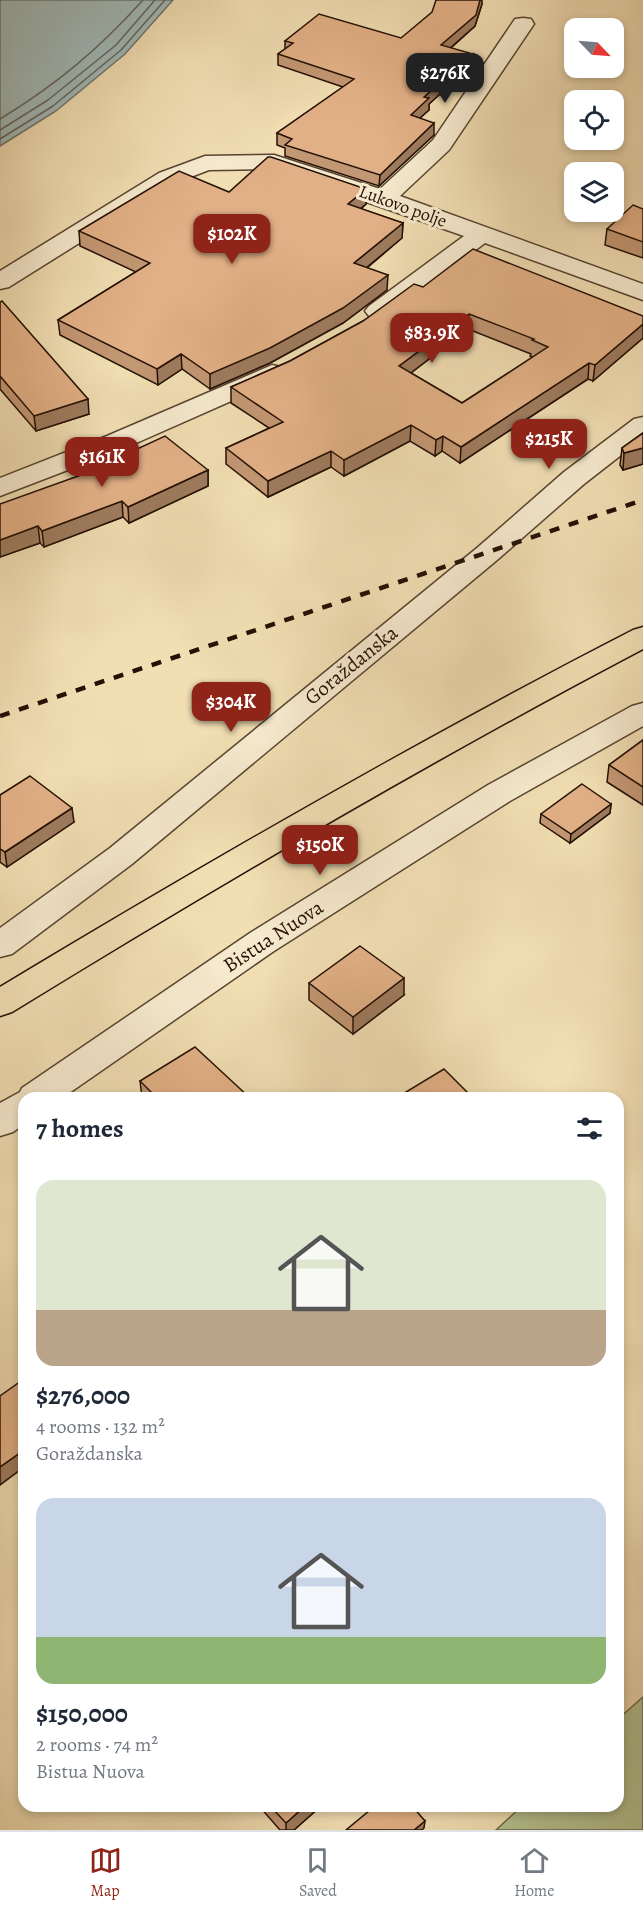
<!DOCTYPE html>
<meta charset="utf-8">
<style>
body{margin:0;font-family:Alegreya,serif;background:#f6f6f7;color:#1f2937;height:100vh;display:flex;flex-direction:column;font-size:22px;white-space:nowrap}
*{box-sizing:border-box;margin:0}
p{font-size:20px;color:#747a83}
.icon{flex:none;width:33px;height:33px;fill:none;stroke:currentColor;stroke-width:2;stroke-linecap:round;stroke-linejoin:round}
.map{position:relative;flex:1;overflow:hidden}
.sheet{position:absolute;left:18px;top:1092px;width:606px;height:720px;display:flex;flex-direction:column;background:#fff;border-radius:18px;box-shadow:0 3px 9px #0003}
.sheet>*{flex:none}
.needle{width:39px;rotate:115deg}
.fabs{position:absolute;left:564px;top:18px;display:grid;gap:12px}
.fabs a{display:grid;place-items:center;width:60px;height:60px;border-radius:12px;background:#fff;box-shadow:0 3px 9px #0003;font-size:30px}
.price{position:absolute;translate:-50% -51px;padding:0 14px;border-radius:12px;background:#8f2418;color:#fff;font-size:20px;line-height:39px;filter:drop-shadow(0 2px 3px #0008)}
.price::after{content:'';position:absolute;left:50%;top:36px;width:18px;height:14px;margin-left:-9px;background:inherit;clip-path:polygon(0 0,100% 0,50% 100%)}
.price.on{background:#222;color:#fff}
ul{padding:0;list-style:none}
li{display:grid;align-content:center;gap:12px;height:318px;padding:0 18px}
li span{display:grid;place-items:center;height:186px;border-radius:18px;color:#555}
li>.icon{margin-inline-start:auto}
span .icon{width:108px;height:108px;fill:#fffc;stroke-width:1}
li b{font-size:26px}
h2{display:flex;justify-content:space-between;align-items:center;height:72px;padding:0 18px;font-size:26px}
.dock{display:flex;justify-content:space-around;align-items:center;height:84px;border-top:2px solid #e0e1e3;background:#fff;font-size:16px;color:#747a83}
.dock a{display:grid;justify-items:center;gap:3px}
.dock .on{color:#8f2418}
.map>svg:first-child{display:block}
.green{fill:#b4c291;stroke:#6c694b;stroke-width:1.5}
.water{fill:#a0b9b8;stroke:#6e7570;stroke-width:1.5}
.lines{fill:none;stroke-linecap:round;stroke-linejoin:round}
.shore{stroke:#62645e;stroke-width:1.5}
.minor-casing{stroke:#574430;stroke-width:3}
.highway-casing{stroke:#241005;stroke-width:3}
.minor{fill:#f6eace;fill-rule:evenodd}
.highway{fill:#f1deb3;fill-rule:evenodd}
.rail{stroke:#241005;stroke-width:4.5;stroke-dasharray:10 10;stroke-linecap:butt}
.wall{fill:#c29773;stroke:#241005;stroke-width:1.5;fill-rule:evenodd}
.shaded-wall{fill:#9e7b5e;stroke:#241005;stroke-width:1.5}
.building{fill:#e2b086;stroke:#241005;stroke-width:1.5;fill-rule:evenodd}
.labels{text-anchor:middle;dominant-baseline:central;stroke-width:6;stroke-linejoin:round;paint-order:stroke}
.far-street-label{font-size:18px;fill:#241005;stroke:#f6eace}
.street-label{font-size:21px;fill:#241005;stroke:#f6eace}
</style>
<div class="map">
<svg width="643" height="1830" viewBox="0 0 643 1830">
<rect width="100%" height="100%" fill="#f1deb3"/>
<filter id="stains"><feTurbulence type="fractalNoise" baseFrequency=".00333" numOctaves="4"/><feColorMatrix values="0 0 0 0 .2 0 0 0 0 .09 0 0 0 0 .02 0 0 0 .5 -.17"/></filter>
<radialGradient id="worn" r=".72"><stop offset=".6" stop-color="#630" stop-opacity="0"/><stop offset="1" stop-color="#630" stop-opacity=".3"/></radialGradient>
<path class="green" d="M643 1697V1830H496L522 1806H618V1719Z"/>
<path class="water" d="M0 0H173L125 54 56 111 0 146Z"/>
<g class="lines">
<path class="shore" d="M0 119C56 85 99 49 143 0
M0 130 48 100 116 45 155 0
M0 139 53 106 121 50 165 0"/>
<defs>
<path id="minor" d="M523 18 531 19 534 24 449 150 400 196 643 284V300L485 243 387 316 378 319 369 316 365 311 369 306 464 236 272 169 209 170 175 183 9 287 0 289V271L159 173 205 156 274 155 380 189 433 140 515 19Z
M272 365 281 367 285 373 281 379 125 448 0 496V478L107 436Z
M643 417V438L584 484 497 560 132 864 12 954 0 957V928L110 848 477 548 564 472 634 419Z
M643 703V726L510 801 274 951 62 1098H24V1124L13 1132 0 1136V1103L20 1092 22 1088 250 933 488 785 632 706Z"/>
<path id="highway" d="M643 627V649C428 762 219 885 12 1012L0 1016V987C208 862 417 741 633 630Z"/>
</defs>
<use href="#minor" class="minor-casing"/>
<use href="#highway" class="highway-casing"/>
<use href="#minor" class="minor"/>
<use href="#highway" class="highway"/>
<path class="rail" d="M0 716 643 500"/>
</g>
<path class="wall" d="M482 4 475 26 451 48 472 65 429 104V110L420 118 434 135 379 186 285 156V148L277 145V133L343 87 278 65V54L285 49V41L401 38Z
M229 192 366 204 361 209 403 223 402 238 367 268 387 290 343 323 270 363 210 389 182 369 158 385 60 335 58 320 136 272 80 246 79 231Z
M643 209V258L605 245 607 229Z
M423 287 643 316V338L593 381 588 379 460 463 442 451 435 456 410 441 344 476 331 467 268 497 226 464V448L269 428 231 403V387L290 361 363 321ZM468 329 531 354 530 356 533 357 462 403 411 373Z
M0 302 89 414 36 431 0 389Z
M643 433V464L623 470 620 465 622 448Z
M208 470V486L129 523 123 517 44 547 40 543 0 557V504Z
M643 740V805L607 782 609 765Z
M0 795 74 822 7 867 0 862Z
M611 804 610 813 570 843 540 823 541 814Z
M309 983 404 995 353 1034 309 1000Z
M140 1081 250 1098H142Z
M259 1806H321L294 1830H280Z"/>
<path class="shaded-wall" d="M480 0H482V4L475 26 441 56V45Z
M473 54 472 65 429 104V110L411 126V115L424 97Z
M434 123V135L379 186 380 175Z
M366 189V204L348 219V204Z
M403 223 402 238 354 278V263Z
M388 275 387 290 343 323 270 363 210 389V374Z
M469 314 468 329 399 382V366Z
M643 324V338L593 381 595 365Z
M181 354 182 369 158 385 157 369Z
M589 363 588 379 460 463 461 447Z
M88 399 89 414 36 431 34 416Z
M411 425 410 441 344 476V460Z
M443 436 442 451 435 456 436 440Z
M643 448V464L623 470 624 453Z
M331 451V467L268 497V481Z
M208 470V486L129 523 128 507Z
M122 501 123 517 44 547 42 531Z
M38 526 40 543 0 557V540Z
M611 804 610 813 570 843 571 834Z
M72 808 74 822 7 867 5 852Z
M404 978V995L353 1034V1017Z
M24 1450V1467L0 1485V1467Z
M305 1806H321L294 1830H286V1823Z
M425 1821 424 1828 422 1830H414Z"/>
<path class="building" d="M436 0H480L476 15 441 45 473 54 424 97 429 98 411 115 434 123 380 175 285 145 292 139 277 133 354 79 278 54 293 43 285 41 319 14 401 38 432 12Z
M268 157H271L366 189 348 204 403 223 354 263 388 275 343 308 270 348 210 374 181 354 157 369 58 320 150 263 79 231 179 171 229 192Z
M633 205 643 209V242L607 229Z
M473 249 643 316V324L595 365 589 363 461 447 443 436 436 440 411 425 344 460 331 451 268 481 226 448 283 422 231 387 290 361 363 321 414 284 423 287ZM469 314 534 339 532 340 548 347 462 403 399 366Z
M2 301 88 399 34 416 0 376V302Z
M643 433V448L624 453 622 448Z
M165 436 208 470 128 507 122 501 42 531 38 526 0 540V504L81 475Z
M643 740V787L609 765Z
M30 776 72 808 5 852 0 849V795Z
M582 784 611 804 571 834 541 814Z
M360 946 404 978 353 1017 309 983Z
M195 1047 250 1098H157L140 1081Z
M444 1069 473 1098H396Z
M24 1379V1450L0 1467V1396Z
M270 1806H305L286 1823Z
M375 1806H412L425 1821 414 1830H346Z"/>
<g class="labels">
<g class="far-street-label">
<text transform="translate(403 206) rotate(20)">Lukovo polje</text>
</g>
<g class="street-label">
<text transform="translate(351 665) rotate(-39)">Goraždanska</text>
<text transform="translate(273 936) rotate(-33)">Bistua Nuova</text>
</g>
</g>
<rect width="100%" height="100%" filter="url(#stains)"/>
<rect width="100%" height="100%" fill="url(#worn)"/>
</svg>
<div class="fabs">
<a><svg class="needle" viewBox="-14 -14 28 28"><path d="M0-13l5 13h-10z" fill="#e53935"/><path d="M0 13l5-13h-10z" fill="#747a83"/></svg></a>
<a><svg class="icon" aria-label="locate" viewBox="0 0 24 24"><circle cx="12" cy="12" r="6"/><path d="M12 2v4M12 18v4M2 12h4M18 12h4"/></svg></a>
<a><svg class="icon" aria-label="layers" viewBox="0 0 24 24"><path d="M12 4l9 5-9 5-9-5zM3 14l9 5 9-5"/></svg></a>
</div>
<b class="price on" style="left:445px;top:104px">$276K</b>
<b class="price" style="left:232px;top:265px">$102K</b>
<b class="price" style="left:432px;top:364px">$83.9K</b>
<b class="price" style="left:549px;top:470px">$215K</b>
<b class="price" style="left:102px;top:488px">$161K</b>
<b class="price" style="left:231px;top:733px">$304K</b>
<b class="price" style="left:320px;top:876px">$150K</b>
<section class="sheet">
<h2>7 homes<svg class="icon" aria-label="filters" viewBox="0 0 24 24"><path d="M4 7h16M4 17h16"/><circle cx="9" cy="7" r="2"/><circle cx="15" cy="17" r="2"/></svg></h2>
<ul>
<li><span style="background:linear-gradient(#dfe7d0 70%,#b9a48a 0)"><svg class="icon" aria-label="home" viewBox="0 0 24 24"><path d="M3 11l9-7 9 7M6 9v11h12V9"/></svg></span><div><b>$276,000</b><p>4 rooms · 132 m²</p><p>Goraždanska</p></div></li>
<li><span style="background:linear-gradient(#c9d6e8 75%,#8fb573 0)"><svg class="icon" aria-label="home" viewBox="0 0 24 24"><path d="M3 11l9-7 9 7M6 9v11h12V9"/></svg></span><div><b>$150,000</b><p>2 rooms · 74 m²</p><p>Bistua Nuova</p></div></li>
</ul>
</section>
</div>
<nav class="dock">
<a class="on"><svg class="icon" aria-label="map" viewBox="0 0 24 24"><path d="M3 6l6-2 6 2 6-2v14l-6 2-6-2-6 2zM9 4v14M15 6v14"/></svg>Map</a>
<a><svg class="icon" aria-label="saved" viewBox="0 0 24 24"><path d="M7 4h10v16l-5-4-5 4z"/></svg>Saved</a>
<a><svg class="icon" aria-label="home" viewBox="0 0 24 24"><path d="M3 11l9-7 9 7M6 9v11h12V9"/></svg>Home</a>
</nav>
